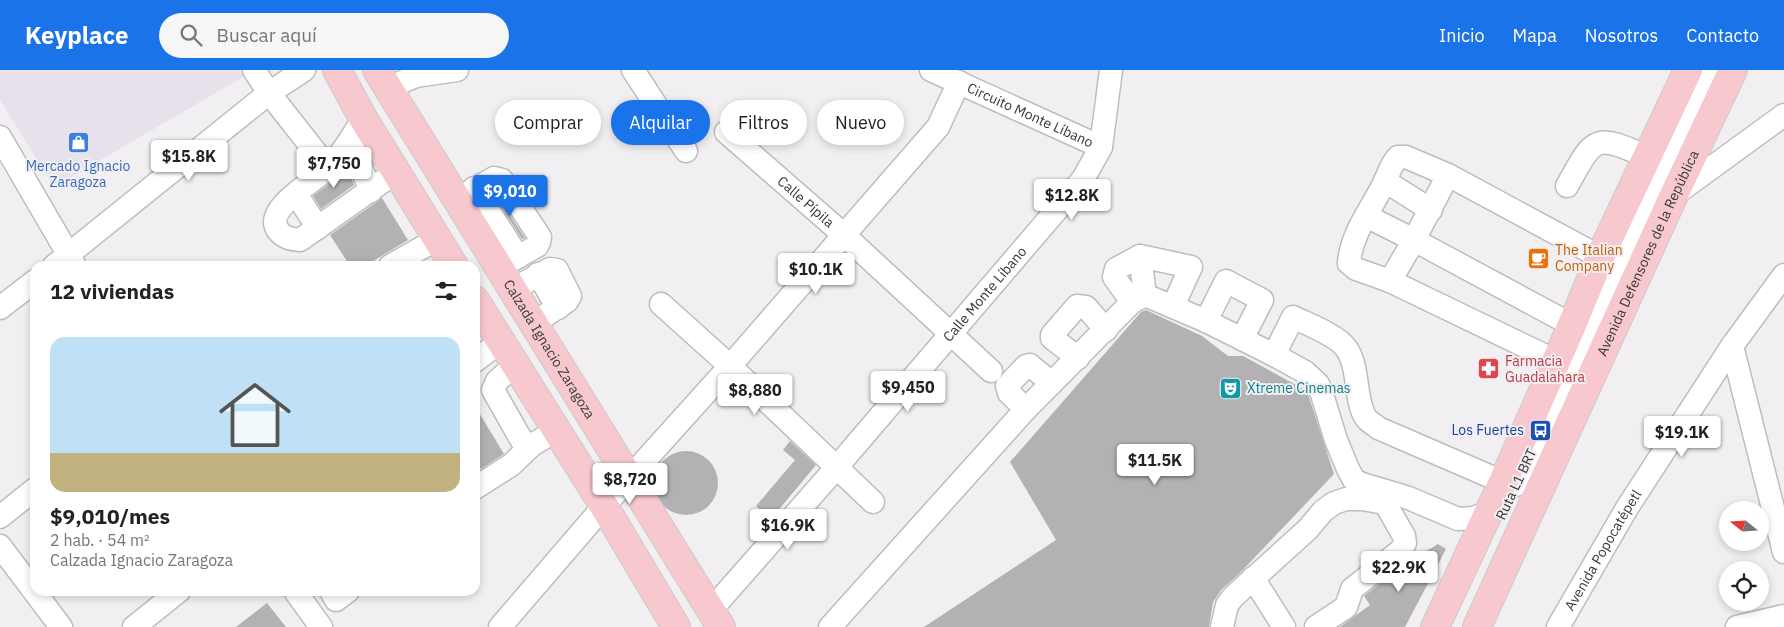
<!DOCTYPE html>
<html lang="es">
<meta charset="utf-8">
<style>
body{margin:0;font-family:"IBM Plex Sans",sans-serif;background:#f6f6f6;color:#222;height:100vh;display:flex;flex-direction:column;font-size:19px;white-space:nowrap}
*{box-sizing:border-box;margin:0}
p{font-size:16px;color:#767676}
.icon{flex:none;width:28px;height:28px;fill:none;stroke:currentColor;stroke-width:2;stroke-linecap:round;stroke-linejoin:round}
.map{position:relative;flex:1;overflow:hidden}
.side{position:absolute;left:30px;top:191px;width:450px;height:335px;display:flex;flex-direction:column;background:#fff;border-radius:15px;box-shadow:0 2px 8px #0003}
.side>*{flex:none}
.banner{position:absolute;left:495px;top:30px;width:475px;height:45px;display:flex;gap:10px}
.needle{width:32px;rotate:288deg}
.buttons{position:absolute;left:1719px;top:431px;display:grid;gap:10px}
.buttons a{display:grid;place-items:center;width:50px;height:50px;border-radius:50%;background:#fff;box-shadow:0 2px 8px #0003;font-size:25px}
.price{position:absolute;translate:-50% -42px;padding:0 11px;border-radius:5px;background:#fff;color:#222;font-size:16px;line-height:32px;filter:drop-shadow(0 1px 2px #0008)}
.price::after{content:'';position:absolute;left:50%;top:30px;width:15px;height:11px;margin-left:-8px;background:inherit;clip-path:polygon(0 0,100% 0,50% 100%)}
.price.on{background:#1a73e8;color:#fff}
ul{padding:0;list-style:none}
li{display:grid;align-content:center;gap:10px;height:265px;padding:0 20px}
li+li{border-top:1px solid #e0e0e0}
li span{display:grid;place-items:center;height:155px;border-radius:15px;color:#555}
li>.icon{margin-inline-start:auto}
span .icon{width:90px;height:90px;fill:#fffc;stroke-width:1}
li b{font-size:21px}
h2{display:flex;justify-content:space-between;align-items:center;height:60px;padding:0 20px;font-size:21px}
.pill{padding:0 18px;border-radius:22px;background:#fff;box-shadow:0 2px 8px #0003;font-size:18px;line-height:45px}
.pill.on{background:#1a73e8;color:#fff}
header{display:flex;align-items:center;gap:30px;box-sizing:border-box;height:70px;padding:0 25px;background:#1a73e8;color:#fff}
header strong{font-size:24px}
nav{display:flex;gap:28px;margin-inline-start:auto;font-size:18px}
.search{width:350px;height:45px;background:#f6f6f6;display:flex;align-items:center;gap:12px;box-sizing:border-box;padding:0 18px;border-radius:28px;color:#767676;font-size:19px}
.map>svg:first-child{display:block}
.built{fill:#e7e1eb}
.building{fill:#b3b1b4}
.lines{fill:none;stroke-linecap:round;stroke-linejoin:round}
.minor-casing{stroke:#bebcc0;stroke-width:25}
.major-casing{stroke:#cbcbcc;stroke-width:30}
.minor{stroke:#fff;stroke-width:22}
.major{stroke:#f7c8ce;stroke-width:28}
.labels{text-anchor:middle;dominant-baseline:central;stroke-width:4;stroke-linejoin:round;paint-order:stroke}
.street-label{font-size:14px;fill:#383739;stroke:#f1eff2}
.shop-label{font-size:14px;fill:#366cbe;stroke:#f1eff2}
.food-label{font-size:14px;fill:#c56008;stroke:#f1eff2;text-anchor:start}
.health-label{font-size:14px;fill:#be3a42;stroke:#f1eff2;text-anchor:start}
.culture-label{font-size:14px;fill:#0d838f;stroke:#f1eff2;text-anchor:start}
.transit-label{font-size:14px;fill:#164399;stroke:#f1eff2;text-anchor:end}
</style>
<header>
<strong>Keyplace</strong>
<div class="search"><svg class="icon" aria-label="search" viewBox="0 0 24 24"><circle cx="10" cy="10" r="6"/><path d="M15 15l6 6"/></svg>Buscar aquí</div>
<nav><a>Inicio</a><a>Mapa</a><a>Nosotros</a><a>Contacto</a></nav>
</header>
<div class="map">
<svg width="1784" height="557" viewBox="0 0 1784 557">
<rect width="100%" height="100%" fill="#f1eff2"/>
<path class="built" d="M0 0H255L54 117 0 30Z"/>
<path class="building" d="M347 97 354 115 321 139 313 126 337 108Z
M495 123 525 168 522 169 493 124Z
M382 128 408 170 365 196H350L330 165Z
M1146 240 1202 266 1228 286H1243L1307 321 1334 404 1239 504 1222 519 1213 532 1209 557H924L1056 470 1010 392 1141 242Z
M475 336 504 384 481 399 475 390Z
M790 371 816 395 771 449 756 436 795 390 783 380Z
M654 413a32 32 0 1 1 64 0a32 32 0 1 1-64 0Z
M1438 474 1446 479 1405 557H1340L1370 535 1364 526 1402 496Z
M267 533 286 557H236Z"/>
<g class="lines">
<defs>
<g id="minor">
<path d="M254 0 269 23 328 98"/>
<path d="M633 0 686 81"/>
<path id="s1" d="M931 0 1101 77"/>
<path d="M388 18 416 6 457 0"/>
<path d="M363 48C353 66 342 84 328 98 315 111 265 138 277 159 283 168 291 169 300 170L396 102"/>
<path id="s2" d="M726 62 844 165 991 301"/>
<path d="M0 67 75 196"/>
<path d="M350 71 371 121"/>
<path d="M1385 111 1431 140"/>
<path d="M1567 116C1594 68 1593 62 1647 87"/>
<path d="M474 118 518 187"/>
<path d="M296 124 318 158"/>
<path d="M1674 125 1784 45"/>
<path d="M457 129 494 108 502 110 540 167 539 172 537 176 500 197"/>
<path d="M1366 146 1414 170 1572 255"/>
<path d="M1140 186 1191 197 1173 236"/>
<path d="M54 196 269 23 304 0"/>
<path d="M390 196 437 169"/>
<path d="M538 204 558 238"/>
<path d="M1390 211 1356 199 1349 193C1351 163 1373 137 1385 111 1390 101 1391 94 1398 87H1406L1448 105"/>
<path d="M513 219 550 199 557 200 570 226 567 231 534 253"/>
<path d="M1145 225 1206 251 1274 285 1305 302 1318 314 1321 321 1336 370 1348 399 1354 410 1362 414 1406 427 1458 449 1473 448 1488 443"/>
<path d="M1132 232 1114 207 1116 199 1140 186 1145 225"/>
<path d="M661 234 730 296 873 432"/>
<path d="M0 238 35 211"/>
<path d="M1206 251 1226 211 1262 230 1242 269"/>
<path d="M1732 276 1784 482"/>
<path d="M1274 285 1293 247C1307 254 1337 265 1346 278 1360 297 1354 330 1366 348 1369 352 1375 355 1378 358L1503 412"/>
<path d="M1078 288 1052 268V265L1077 236 1086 237 1106 260"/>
<path d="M475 291 501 271"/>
<path d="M1556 291 1390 211 1414 170 1448 105 1600 187"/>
<path d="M515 295 497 311 493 320 522 371 532 375 557 360"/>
<path d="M1026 339 1009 323 1007 316 1026 296 1030 295 1032 297 1052 313"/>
<path d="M1516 415 1711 0"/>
<path d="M475 418 511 395 532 375"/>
<path d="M0 447 35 419"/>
<path d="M0 476 61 557"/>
<path d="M1253 508 1284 557"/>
<path d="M295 521 321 557"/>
<path d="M331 521 336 530 348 521"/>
<path id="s3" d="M711 540 836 398 1083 109 1101 77 1111 0"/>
<path d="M134 557 179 521"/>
<path d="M500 557 604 436 730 296 938 57 959 12"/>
<path d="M830 557 1026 339 1132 232 1145 225"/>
<path d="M1222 557 1227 535 1233 527 1308 459 1323 441 1334 433 1346 429H1362L1385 433"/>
<path d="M1316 557 1346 537 1352 519 1401 480 1405 473 1404 466 1385 433"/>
<path id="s4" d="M1558 557 1627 438 1732 276 1784 205"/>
<path d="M1737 557 1784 546"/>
</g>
<g id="major">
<path d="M337 0 363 48 454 196"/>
<path id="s5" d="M377 0 721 557"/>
<path d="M475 230 604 436 676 557"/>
<path d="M1435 557 1503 412 1572 255 1600 187 1688 0"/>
<path id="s6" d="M1477 557 1674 125 1733 0"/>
</g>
</defs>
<use href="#minor" class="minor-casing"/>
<use href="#major" class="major-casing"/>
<use href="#minor" class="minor"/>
<use href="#major" class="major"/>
</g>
<defs>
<symbol id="shop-square" viewBox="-11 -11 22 22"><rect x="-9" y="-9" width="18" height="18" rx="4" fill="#3f7fe0" stroke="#f1eff2"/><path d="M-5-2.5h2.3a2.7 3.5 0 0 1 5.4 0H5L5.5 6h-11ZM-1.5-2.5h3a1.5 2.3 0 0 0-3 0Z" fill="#fff"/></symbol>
<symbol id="cafe-square" viewBox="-11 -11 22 22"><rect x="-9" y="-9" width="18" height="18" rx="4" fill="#e8710a" stroke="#f1eff2"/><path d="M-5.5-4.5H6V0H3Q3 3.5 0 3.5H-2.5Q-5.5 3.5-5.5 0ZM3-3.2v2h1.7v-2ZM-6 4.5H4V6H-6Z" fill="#fff"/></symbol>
<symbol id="pharmacy-square" viewBox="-11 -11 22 22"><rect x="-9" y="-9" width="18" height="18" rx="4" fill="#e0444e" stroke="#f1eff2"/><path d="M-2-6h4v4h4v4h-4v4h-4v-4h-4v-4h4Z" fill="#fff"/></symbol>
<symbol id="theatre-square" viewBox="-11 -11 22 22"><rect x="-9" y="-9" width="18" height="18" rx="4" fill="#0f9aa8" stroke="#f1eff2"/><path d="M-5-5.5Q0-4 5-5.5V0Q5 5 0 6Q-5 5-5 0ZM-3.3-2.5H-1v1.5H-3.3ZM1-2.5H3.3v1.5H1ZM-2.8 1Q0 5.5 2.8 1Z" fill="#fff"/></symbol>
<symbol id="bus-square" viewBox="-11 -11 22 22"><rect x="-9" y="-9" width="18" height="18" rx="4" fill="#1a4fb4" stroke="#f1eff2"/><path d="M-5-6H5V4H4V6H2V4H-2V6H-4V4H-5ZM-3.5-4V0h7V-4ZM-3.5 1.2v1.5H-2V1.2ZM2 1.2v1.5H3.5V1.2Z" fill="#fff"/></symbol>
</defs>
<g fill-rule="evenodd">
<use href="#shop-square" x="66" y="60" width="25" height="25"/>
<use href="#cafe-square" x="1526" y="176" width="25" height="25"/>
<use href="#pharmacy-square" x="1476" y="286" width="25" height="25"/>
<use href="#theatre-square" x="1218" y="306" width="25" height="25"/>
<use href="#bus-square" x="1528" y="348" width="25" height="25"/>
</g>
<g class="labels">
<g class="street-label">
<text stroke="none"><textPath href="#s1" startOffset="109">Circuito Monte Líbano</textPath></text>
<text stroke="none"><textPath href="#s2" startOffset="106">Calle Pípila</textPath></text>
<text stroke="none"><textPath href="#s6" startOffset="411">Avenida Defensores de la República</textPath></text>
<text stroke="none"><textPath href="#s3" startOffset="418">Calle Monte Líbano</textPath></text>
<text stroke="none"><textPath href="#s5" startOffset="328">Calzada Ignacio Zaragoza</textPath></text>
<text transform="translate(1516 414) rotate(-65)">Ruta L1 BRT</text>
<text stroke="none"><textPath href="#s4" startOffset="89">Avenida Popocatépetl</textPath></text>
</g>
<g class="shop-label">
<text x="78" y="96">Mercado Ignacio<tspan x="78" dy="16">Zaragoza</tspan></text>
</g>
<g class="food-label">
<text x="1555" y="180">The Italian<tspan x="1555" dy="16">Company</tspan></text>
</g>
<g class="health-label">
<text x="1505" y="291">Farmacia<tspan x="1505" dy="16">Guadalahara</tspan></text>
</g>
<g class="culture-label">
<text x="1247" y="318">Xtreme Cinemas</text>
</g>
<g class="transit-label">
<text x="1524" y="360">Los Fuertes</text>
</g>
</g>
</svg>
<div class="buttons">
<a><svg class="needle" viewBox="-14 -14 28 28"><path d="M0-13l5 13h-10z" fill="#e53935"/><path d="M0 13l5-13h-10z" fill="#767676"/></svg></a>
<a><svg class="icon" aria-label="locate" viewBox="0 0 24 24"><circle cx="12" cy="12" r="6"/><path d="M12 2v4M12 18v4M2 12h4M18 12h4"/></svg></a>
</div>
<b class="price" style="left:189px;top:112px">$15.8K</b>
<b class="price" style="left:334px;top:119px">$7,750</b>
<b class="price on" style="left:510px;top:147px">$9,010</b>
<b class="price" style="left:1072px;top:151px">$12.8K</b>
<b class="price" style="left:816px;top:225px">$10.1K</b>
<b class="price" style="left:908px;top:343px">$9,450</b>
<b class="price" style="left:755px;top:346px">$8,880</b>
<b class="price" style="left:1682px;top:388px">$19.1K</b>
<b class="price" style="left:1155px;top:416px">$11.5K</b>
<b class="price" style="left:630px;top:435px">$8,720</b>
<b class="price" style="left:788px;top:481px">$16.9K</b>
<b class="price" style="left:1399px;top:523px">$22.9K</b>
<div class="banner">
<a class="pill">Comprar</a>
<a class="pill on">Alquilar</a>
<a class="pill">Filtros</a>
<a class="pill">Nuevo</a>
</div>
<section class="side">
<h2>12 viviendas<svg class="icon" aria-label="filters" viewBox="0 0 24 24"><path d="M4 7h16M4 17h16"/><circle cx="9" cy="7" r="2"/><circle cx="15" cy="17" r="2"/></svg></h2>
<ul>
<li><span style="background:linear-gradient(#bfe0f5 75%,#c2b280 0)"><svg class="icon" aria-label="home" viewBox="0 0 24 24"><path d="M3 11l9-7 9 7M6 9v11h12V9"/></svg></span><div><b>$9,010/mes</b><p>2 hab. · 54 m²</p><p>Calzada Ignacio Zaragoza</p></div></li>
</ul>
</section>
</div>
